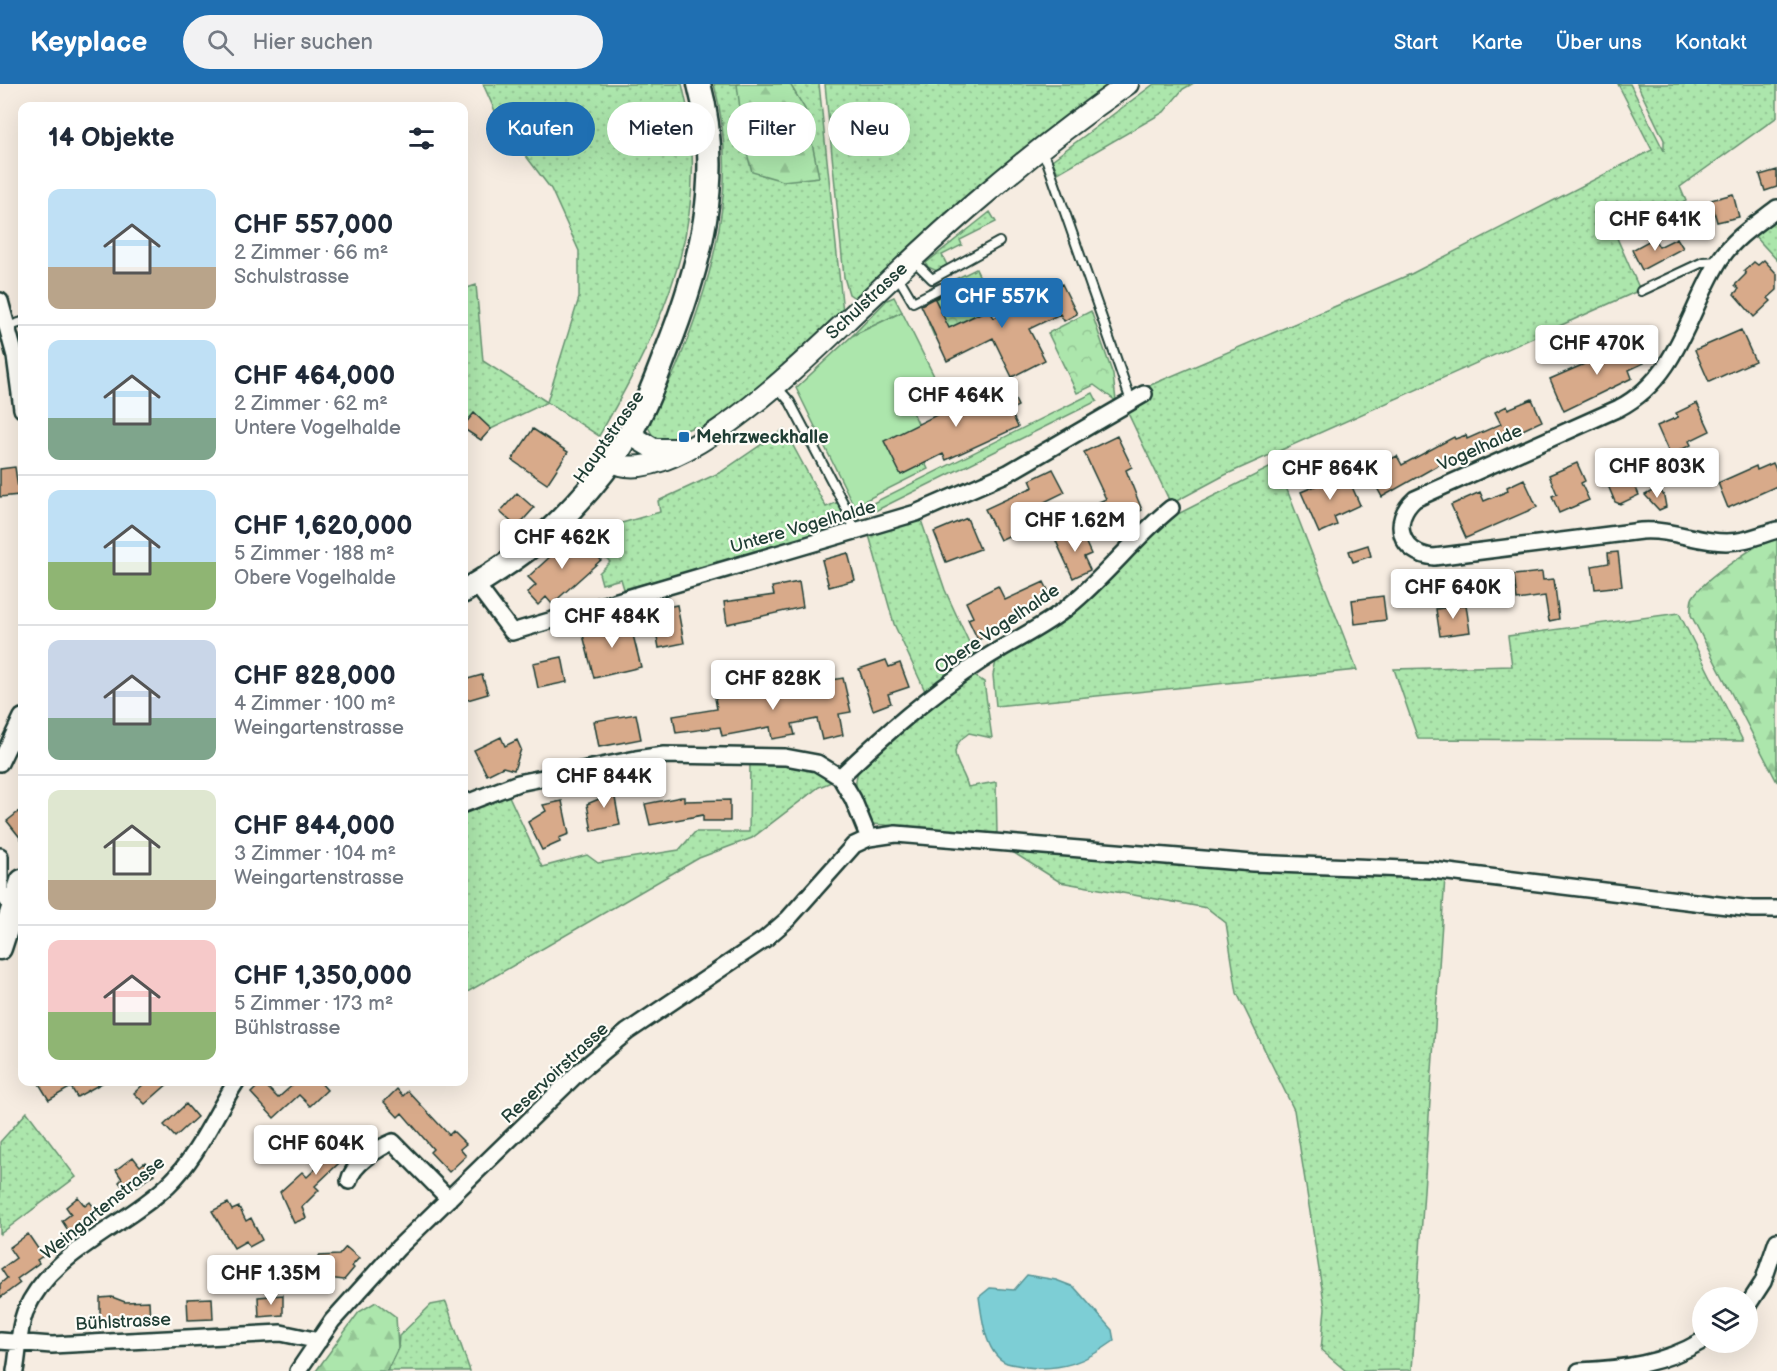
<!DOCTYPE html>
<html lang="de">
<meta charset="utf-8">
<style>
body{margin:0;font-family:"Balsamiq Sans",sans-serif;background:#f2f2f3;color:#1f2937;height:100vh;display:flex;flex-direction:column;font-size:22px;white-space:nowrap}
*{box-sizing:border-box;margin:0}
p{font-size:20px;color:#747a83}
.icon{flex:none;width:33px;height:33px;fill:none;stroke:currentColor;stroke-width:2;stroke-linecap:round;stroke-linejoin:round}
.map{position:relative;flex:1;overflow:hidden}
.side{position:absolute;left:18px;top:18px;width:450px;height:984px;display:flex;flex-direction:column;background:#fff;border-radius:12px;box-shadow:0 6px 24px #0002}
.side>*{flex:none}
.top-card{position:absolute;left:486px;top:18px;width:570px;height:54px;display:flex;gap:12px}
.buttons{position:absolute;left:1692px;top:1203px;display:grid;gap:12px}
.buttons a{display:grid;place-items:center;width:66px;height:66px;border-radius:50%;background:#fff;box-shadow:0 6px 24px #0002;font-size:30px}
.price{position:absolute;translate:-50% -51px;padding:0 14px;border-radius:6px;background:#fff;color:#222;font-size:20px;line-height:39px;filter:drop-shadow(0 2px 3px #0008)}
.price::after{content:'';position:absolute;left:50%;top:36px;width:18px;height:14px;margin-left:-9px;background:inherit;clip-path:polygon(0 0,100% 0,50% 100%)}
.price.current{background:#1f6fb2;color:#fff}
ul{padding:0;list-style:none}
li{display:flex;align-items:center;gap:18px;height:150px;padding:0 30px}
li+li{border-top:2px solid #e0e1e3}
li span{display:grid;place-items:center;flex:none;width:168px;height:120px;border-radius:12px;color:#555}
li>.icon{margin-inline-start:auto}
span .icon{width:72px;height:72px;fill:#fffc;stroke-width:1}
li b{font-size:26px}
h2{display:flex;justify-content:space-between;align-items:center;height:72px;padding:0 30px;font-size:26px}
.chip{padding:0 21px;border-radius:27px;background:#fff;box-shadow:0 6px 24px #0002;font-size:21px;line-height:54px}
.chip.current{background:#1f6fb2;color:#fff}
header{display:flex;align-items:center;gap:36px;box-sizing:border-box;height:84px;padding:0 30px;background:#1f6fb2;color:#fff}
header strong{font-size:28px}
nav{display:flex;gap:33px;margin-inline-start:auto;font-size:21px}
.search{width:420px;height:54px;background:#f2f2f3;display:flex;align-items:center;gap:15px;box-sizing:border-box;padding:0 21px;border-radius:33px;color:#747a83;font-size:22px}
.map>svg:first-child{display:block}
.grass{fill:url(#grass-dots);stroke:#669270;stroke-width:1.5}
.forest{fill:url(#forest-firs);stroke:#669270;stroke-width:1.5}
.park{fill:url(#park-crowns);stroke:#669270;stroke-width:1.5}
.pitch{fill:#ace6ac;stroke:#669270;stroke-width:1.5}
.water{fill:#7dced5;stroke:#579495;stroke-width:1.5}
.building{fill:#d8aa8a;stroke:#1f3d34;stroke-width:1.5}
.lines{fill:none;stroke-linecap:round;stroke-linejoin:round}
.service-casing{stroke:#1f3d34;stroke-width:12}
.minor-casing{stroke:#1f3d34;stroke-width:20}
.tertiary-casing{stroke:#1f3d34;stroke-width:24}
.secondary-casing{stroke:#1f3d34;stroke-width:27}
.service{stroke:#fdfcf7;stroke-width:8}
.minor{stroke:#fdfcf7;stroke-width:15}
.tertiary{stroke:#fdfcf7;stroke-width:20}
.secondary{stroke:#fdfcf7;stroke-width:22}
.poi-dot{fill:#1f6fb2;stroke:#fdfcf7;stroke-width:2}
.labels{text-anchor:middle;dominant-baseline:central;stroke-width:4.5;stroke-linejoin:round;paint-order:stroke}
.street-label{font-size:18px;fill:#1f3d34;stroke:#fdfcf7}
.poi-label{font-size:18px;font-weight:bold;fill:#1f3d34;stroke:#fdfcf7;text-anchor:start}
</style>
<header>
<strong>Keyplace</strong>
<div class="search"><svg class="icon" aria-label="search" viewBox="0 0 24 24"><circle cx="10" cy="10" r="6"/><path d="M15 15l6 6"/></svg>Hier suchen</div>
<nav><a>Start</a><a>Karte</a><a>Über uns</a><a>Kontakt</a></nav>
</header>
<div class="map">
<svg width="1777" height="1287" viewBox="0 0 1777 1287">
<defs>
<pattern id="grass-dots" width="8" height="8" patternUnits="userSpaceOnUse" patternTransform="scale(1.5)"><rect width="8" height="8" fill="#ace6ac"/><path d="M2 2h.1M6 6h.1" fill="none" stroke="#94c695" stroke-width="1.8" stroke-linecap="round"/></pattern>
<pattern id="forest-firs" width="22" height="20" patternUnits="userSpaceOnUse" patternTransform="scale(1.5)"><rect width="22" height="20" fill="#ace6ac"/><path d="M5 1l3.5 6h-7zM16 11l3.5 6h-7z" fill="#94c695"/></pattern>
<pattern id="park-crowns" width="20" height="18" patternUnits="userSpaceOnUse" patternTransform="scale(1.5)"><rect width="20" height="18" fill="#ace6ac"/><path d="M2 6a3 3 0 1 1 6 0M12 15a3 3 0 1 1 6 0" fill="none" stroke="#94c695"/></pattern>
</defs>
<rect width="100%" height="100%" fill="#f6ece1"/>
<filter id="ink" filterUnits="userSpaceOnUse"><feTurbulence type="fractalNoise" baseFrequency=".0167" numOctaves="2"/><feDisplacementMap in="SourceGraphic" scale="12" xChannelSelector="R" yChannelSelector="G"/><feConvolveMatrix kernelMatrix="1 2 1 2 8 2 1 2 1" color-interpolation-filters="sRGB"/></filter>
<g filter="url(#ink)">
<path class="grass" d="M483 0H682C716 131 663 241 599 352L547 318 491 345 474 329 464 341V205L476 201 483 277 547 318 579 214V167L551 105 500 38Z
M714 0H819L843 228C797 271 753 318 696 347L694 343 683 347 684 350 668 357 654 354 647 341C653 321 668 303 676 284 714 193 740 97 714 0Z
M825 0H1117L855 214 849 210 844 193Z
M1154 0H1192L1183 5 1164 28 1058 89 1052 76Z
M1618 0H1630L1664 67V56L1637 0H1777V33L1680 103 1686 117 1617 154 1640 206 1225 391 1171 420 1127 327 1150 316 1146 303 1411 190 1652 66Z
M990 128 996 138 960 156 962 161 942 171 947 181 937 187 928 183 926 179Z
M1777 132V176L1753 150Z
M894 213 902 228 852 252 887 216Z
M784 345 826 423 838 418 844 434 840 443 738 473 709 486 705 483 624 505 621 495 602 500 599 489 610 478 597 464 622 439 660 428 658 417 721 388Z
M1277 380 1357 586 996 622 993 591 996 577 1074 529 1094 512 1153 447 1172 433Z
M920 433 945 506 977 576 926 609 894 540 869 451Z
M1679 529 1743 657 1418 655 1394 585 1512 582 1508 552Z
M973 591 984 598 992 654 969 649C941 668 963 681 968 703L996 698 997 751 873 740C858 727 851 700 860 683L938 615Z
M750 679 807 684 834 697 819 703 752 754 699 774 464 910V728L508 710 542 783 587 771 598 779 679 766 695 748H749Z
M1011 767 1237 784 1445 793 1412 1286 1346 1287 1321 1266 1325 1224 1294 1026 1237 909 1226 839 1207 824 1060 798Z
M27 1028 76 1093 0 1150V1058Z
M446 1218 470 1287H387L398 1264 399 1252 431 1221Z"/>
<path class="forest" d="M737 0H790L805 25 819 93 783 97 752 88 744 58Z
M1777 451V698L1691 531C1691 525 1690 518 1693 513 1703 496 1759 459 1777 451Z
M376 1218 396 1233 398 1264 387 1287H316L359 1228Z"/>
<path class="park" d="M976 185 994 222 934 252 928 238 942 231 935 215 945 210 941 202Z
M1091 227 1113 291 1116 317 1094 301 1077 309 1048 249Z"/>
<path class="pitch" d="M902 228 943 310 912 326 921 346 911 351 928 385 854 422 796 304 852 252Z
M1093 309 1097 317 871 429 867 422Z"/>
<path class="water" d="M1027 1191 1056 1196 1074 1203 1112 1246 1114 1257C1085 1278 1062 1287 1026 1283 1020 1281 1013 1281 1007 1279 985 1271 982 1233 979 1213L990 1204 1014 1206Z"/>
<path class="building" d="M1777 86V103L1765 107 1760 91Z
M1733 110 1739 133 1717 138 1711 116Z
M1654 154 1659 163 1677 154 1683 164 1642 186 1632 166Z
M1764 176 1777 190V206L1768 214 1771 217 1754 233 1734 210 1739 205 1735 201 1746 190 1744 187 1754 178 1758 181Z
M1062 200 1077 230 1064 237 1060 230 1029 245 1045 276 1012 293 993 254 947 277 921 221 944 209 935 215 949 244 989 225 994 234Z
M1741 246 1755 277 1709 298 1695 266Z
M1634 258 1645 265 1641 274 1644 279 1629 286 1632 294 1564 327 1550 295 1619 265 1618 263 1628 259Z
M985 297 989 305 1006 297 1018 322 1010 326 1018 343 946 376 943 370 901 391 884 357 971 314 968 306Z
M1532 315 1542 337 1452 379 1451 377 1442 379 1382 413 1368 387 1397 372 1402 381 1454 353 1455 355 1466 351 1467 355 1501 340 1495 328 1507 322 1508 325Z
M1697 319 1710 347 1689 357 1691 361 1670 371 1657 342 1678 333 1676 329Z
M474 329 491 345 481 356 464 345V341Z
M533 345 568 368 547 400 512 376Z
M1117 352 1132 383 1126 386 1142 426 1124 434 1128 443 1112 449 1099 418 1106 415 1084 368Z
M1625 376 1634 384 1631 393 1639 411 1620 420 1615 418 1602 387 1608 386 1607 380 1613 377Z
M1577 379 1585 397 1581 399 1589 416 1559 429 1552 412 1557 410 1549 391Z
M1773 379 1777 388V402L1728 424 1718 399 1756 382 1757 386Z
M15 383 19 411 0 413V385Z
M1053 385 1065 408 1026 427 1032 441 1000 456 985 425 1033 403 1030 396Z
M1346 389 1360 421 1334 433 1337 441 1319 449 1301 408Z
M1524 395 1537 423 1466 454 1451 421 1480 408 1484 417 1508 407 1507 403Z
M1654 406 1661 407 1664 412 1666 423 1659 426 1645 411Z
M517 409 534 424 517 443 500 428Z
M967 434 980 465 946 478 934 448Z
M1080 446 1091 470 1084 473 1090 486 1073 494 1056 457Z
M576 449 601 476 552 520 546 513 538 521 527 509 536 501 528 493Z
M1368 461 1371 472 1353 478 1349 467Z
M1618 468 1622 502 1595 505 1592 482 1609 479 1608 469Z
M848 469 855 496 829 503 822 476Z
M1542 488 1543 496 1554 495 1559 535 1549 537 1545 512 1517 516 1514 491Z
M799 498 803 523 727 540 724 518 774 511 772 503Z
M1044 498 1051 512 1011 531 1015 539 978 556 968 535 973 533 966 518 998 502 1005 516Z
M1383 512 1386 536 1355 540 1352 516Z
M677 521 684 559 659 564 652 526Z
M1466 521 1470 548 1440 552 1436 525Z
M629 535 641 583 594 594 582 547Z
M562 573 567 598 538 604 533 579Z
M886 576 889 583 900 579 909 603 888 610 891 619 873 626 859 585Z
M482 591 488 610 464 617V596Z
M843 594 851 628 839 630 843 651 822 656 817 635 792 640 795 651 772 655 770 643 722 652 720 643 676 649 673 632 717 625 715 614 759 607 758 602 786 596 789 611 826 603 825 597Z
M636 630 641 655 599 663 594 637Z
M501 653 505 662 517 656 521 665 514 686 503 683 487 691 474 666Z
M612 698 620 741 592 747 587 720 599 715 597 700Z
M681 713H684V717L730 716V737H703V731L650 741 645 720Z
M562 717 569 750 559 754 560 758 542 766 528 738 546 727 543 721Z
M22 725V756L7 737Z
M38 998H104L77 1013 71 1003 49 1016Z
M146 998H170L145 1020 134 1009Z
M262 998 278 1014 296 998H320L327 1006 310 1022 299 1011 274 1034 251 1009Z
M397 1005 403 1012 408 1007 449 1051 453 1047 466 1060 460 1065 466 1072 449 1088 430 1068 433 1065 402 1029 398 1033 384 1018Z
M186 1020 197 1033 175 1053 164 1041Z
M342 1044 358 1061 315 1102 319 1106 302 1123 306 1134 294 1139 280 1108 302 1088 307 1093 332 1069 324 1061Z
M133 1073 140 1082 145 1078 154 1090 128 1109 119 1098 122 1095 116 1086Z
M78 1113 85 1122 90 1118 99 1130 71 1151 62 1137 71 1130 66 1123Z
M228 1119 232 1126 239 1123 246 1137 251 1134 262 1156 249 1163 246 1157 234 1164 212 1127Z
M28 1150 43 1172 37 1176 39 1179 17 1195 20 1199 0 1214V1200L7 1194 1 1185 16 1174 9 1164Z
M346 1163 359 1174 352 1182 354 1184 344 1196 319 1193 318 1172 339 1171Z
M283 1211V1231L259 1233 258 1213Z
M112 1213 125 1218 149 1217 150 1237H108L100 1246V1214Z
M212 1214 213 1235 188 1236 187 1215Z"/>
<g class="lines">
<defs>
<path id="service" d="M1040 66 1047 77 1131 317
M913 176 932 195 999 158
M897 191 913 218 941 204
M1641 207 1703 178 1720 177
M7 243 22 238
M777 303 790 318 848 428 855 447"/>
<path id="minor" d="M1777 124C1756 140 1734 154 1719 177 1687 230 1678 293 1619 324L1415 415C1390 437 1400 470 1434 473L1641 447C1672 445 1697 458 1726 458 1745 458 1760 451 1777 446
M0 217 15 272 22 325
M476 500 512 548 916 429 1008 389 1144 310
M0 679 22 633
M840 693C884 651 929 611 981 577 1009 558 1043 544 1069 522 1106 492 1134 454 1171 424
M464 720 518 699 636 675 664 671 785 673 817 679 840 693 853 715 869 754
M0 772V807
M0 809C10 815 13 828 22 836
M349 1097C352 1081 378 1064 393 1058L449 1115
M1748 1221 1763 1198 1777 1157
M0 1257 52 1261 281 1249 319 1257
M15 1287C19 1267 18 1247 25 1228 50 1168 123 1144 168 1101 198 1072 214 1032 236 998
M298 1287 332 1237 398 1164 580 987 627 948 765 855 788 835 854 761 869 754 896 750 1253 779 1432 786 1752 825H1777
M1579 1287C1624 1285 1663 1280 1702 1257"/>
<path id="tertiary" d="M629 350 654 365H678
M611 377C672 413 818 263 860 224 898 188 937 151 977 117 1025 76 1076 36 1128 0"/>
<path id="secondary" d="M464 507C493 490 524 470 549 447 579 419 609 384 630 349 646 323 656 294 667 266 701 180 724 92 699 0
M0 864 22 797"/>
</defs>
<use href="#service" class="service-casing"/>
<use href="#minor" class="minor-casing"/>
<use href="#tertiary" class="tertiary-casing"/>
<use href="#secondary" class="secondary-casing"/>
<use href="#service" class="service"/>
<use href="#minor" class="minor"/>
<use href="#tertiary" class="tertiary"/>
<use href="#secondary" class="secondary"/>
</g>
</g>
<rect class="poi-dot" x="678" y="347" width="12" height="12" rx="3"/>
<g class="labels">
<g class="street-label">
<text transform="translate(867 217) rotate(-43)">Schulstrasse</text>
<text transform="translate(609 353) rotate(-55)">Hauptstrasse</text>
<text transform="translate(1480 364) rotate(-24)">Vogelhalde</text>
<text transform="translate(803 443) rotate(-16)">Untere Vogelhalde</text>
<text transform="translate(997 545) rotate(-34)">Obere Vogelhalde</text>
<text transform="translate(555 989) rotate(-43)">Reservoirstrasse</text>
<text transform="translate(103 1124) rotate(-39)">Weingartenstrasse</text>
<text transform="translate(123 1238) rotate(-3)">Bühlstrasse</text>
</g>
<g class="poi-label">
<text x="696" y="353">Mehrzweckhalle</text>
</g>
</g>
</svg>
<div class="buttons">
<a><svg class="icon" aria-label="layers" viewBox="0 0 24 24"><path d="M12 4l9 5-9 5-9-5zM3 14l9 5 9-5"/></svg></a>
</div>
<b class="price" style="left:1655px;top:168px">CHF 641K</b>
<b class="price current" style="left:1002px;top:245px">CHF 557K</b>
<b class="price" style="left:1597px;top:292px">CHF 470K</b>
<b class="price" style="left:956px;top:344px">CHF 464K</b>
<b class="price" style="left:1657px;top:415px">CHF 803K</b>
<b class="price" style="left:1330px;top:417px">CHF 864K</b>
<b class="price" style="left:1075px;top:469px">CHF 1.62M</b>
<b class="price" style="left:562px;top:486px">CHF 462K</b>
<b class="price" style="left:1453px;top:536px">CHF 640K</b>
<b class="price" style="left:612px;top:565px">CHF 484K</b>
<b class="price" style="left:773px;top:627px">CHF 828K</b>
<b class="price" style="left:604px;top:725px">CHF 844K</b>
<b class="price" style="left:316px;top:1092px">CHF 604K</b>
<b class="price" style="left:271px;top:1222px">CHF 1.35M</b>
<div class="top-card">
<a class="chip current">Kaufen</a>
<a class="chip">Mieten</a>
<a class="chip">Filter</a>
<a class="chip">Neu</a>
</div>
<section class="side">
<h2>14 Objekte<svg class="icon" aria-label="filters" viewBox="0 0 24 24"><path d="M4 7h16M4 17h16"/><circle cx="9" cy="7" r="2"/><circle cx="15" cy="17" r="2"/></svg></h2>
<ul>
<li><span style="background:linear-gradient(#bfe0f5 65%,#b9a48a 0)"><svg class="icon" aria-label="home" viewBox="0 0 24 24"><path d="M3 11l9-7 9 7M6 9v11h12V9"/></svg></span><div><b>CHF 557,000</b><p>2 Zimmer · 66 m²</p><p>Schulstrasse</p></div></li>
<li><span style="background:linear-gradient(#bfe0f5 65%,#7fa58c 0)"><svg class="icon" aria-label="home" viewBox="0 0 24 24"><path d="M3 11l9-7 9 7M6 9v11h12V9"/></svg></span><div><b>CHF 464,000</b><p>2 Zimmer · 62 m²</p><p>Untere Vogelhalde</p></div></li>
<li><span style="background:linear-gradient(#bfe0f5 60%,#8fb573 0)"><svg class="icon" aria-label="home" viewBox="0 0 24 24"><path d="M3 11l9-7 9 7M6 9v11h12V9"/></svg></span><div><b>CHF 1,620,000</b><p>5 Zimmer · 188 m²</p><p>Obere Vogelhalde</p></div></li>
<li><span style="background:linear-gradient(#c9d6e8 65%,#7fa58c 0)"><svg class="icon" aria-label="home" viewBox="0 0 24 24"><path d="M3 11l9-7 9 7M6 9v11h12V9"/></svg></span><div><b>CHF 828,000</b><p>4 Zimmer · 100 m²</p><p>Weingartenstrasse</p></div></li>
<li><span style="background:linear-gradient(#dfe7d0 75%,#b9a48a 0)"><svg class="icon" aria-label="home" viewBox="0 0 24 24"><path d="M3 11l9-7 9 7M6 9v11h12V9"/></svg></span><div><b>CHF 844,000</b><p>3 Zimmer · 104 m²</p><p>Weingartenstrasse</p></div></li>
<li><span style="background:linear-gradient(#f6c9c9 60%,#8fb573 0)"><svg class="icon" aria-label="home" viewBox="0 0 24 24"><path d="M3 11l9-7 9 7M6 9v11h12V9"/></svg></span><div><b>CHF 1,350,000</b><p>5 Zimmer · 173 m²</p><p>Bühlstrasse</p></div></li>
</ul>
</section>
</div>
